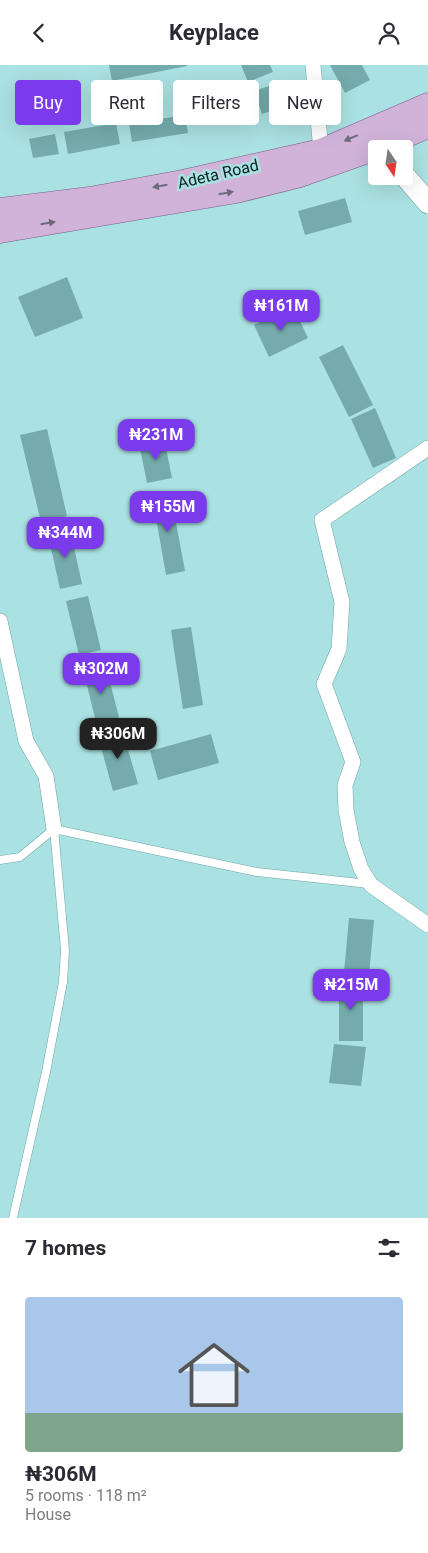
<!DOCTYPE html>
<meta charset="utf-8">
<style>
body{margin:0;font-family:Roboto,sans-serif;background:#f7f7f7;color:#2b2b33;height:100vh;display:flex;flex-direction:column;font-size:19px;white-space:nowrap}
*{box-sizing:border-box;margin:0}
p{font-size:16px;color:#7c7c81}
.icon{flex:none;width:28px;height:28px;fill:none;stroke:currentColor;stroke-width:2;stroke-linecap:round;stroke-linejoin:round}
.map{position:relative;height:1153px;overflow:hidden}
.drawer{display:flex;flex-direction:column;background:#fff;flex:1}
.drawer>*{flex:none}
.banner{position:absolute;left:15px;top:15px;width:399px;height:45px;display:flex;gap:10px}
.needle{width:32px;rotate:167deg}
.buttons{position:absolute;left:368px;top:75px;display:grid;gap:10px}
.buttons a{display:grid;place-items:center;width:45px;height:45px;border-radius:5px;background:#fff;box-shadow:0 5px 20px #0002;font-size:25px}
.price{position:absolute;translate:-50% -42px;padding:0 11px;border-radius:10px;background:#7c3aed;color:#fff;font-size:16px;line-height:32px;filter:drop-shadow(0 1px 2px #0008)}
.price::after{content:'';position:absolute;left:50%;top:30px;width:15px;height:11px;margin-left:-8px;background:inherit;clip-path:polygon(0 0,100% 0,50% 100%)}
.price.active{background:#222;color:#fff}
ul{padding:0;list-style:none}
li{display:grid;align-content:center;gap:10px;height:265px;padding:0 25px}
li span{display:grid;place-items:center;height:155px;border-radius:5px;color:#555}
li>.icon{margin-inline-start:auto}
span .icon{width:90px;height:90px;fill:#fffc;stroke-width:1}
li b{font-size:21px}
h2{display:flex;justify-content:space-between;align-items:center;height:60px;padding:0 25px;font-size:21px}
.tag{padding:0 18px;border-radius:5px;background:#fff;box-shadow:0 5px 20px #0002;font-size:18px;line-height:45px}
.tag.active{background:#7c3aed;color:#fff}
header{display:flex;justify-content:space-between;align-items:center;height:65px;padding:0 25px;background:#fff;font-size:22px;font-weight:700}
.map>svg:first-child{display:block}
.building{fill:#75abac}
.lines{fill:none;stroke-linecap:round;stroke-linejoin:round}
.lane-casing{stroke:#6fa5a6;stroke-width:9}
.street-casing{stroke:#6fa5a6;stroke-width:16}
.secondary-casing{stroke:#6fa5a6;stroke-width:22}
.primary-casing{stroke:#775f88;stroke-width:25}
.lane{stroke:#fff;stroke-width:8}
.street{stroke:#fff;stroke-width:15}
.secondary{stroke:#fff;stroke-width:21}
.primary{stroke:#d1b3d9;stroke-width:24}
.oneway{fill:#6e6a7d}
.labels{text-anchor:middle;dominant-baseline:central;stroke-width:5;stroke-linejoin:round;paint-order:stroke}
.street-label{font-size:16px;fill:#0a2021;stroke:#aae1e2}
</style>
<header><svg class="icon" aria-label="back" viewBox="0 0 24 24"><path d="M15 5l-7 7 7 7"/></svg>Keyplace<svg class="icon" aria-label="person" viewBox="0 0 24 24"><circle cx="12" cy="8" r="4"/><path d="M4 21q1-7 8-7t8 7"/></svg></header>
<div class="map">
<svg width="428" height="1153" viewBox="0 0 428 1153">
<rect width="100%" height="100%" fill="#aae1e2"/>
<path class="building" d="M109 0H187V1L112 16Z
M241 0H270L273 7 248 17Z
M330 0H362L370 15 345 28Z
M269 21 277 44 262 49 254 26Z
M185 50 188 68 132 77 129 59Z
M116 58 120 79 68 89 64 67Z
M55 69 59 89 33 93 29 74Z
M345 133 352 157 305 170 298 146Z
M67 212 83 253 35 272 18 232Z
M293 241 308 273 269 292 254 260Z
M343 280 373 340 349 352 319 292Z
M375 343 396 393 373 403 351 354Z
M47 364 67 451 41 457 20 370Z
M164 373 172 413 147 418 139 378Z
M170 426 185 506 166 510 152 430Z
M70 464 82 519 60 524 48 469Z
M88 531 101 585 79 590 66 536Z
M191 562 203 640 183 644 171 565Z
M104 594 121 660 98 665 82 600Z
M122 664 138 719 113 726 98 671Z
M211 669 219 698 158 715 150 686Z
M349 853 374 855 369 910 344 907Z
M339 917H363V976H339Z
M334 979 366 982 361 1021 329 1018Z"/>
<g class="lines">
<defs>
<path id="lane" d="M0 795 20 792 54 764 257 807 369 819
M13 1153 46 1007 63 917 65 885 54 764"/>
<path id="street" d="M313 0 321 86
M428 383 322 455 342 537 339 584 324 619 353 697 345 720 346 745 352 777 361 804 371 820 428 860
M0 556 26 676 46 711 54 764"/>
<path id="secondary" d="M404 110 428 138"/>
<path id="primary" d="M0 145 90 134 183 117 321 86 428 40
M0 166 236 126 300 110 379 82 428 61"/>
</defs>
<use href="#lane" class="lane-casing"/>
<use href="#street" class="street-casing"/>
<use href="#secondary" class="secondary-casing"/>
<use href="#primary" class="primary-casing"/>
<use href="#lane" class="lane"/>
<use href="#street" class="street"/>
<use href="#secondary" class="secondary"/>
<use href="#primary" class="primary"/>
</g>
<defs><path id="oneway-solid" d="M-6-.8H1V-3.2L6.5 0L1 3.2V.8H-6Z" transform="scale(1.25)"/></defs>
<g class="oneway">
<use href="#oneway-solid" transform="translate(351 73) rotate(157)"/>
<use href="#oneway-solid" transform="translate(160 121) rotate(170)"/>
<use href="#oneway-solid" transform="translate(226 128) rotate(-10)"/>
<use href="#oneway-solid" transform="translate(48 158) rotate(-9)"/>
</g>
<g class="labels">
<g class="street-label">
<text transform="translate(218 109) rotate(-13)">Adeta Road</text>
</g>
</g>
</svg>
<div class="buttons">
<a><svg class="needle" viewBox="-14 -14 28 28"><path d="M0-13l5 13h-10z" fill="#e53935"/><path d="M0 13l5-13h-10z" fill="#7c7c81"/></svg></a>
</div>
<b class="price" style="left:281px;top:267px">₦161M</b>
<b class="price" style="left:156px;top:396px">₦231M</b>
<b class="price" style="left:168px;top:468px">₦155M</b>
<b class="price" style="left:65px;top:494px">₦344M</b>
<b class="price" style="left:101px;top:630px">₦302M</b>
<b class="price active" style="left:118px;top:695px">₦306M</b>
<b class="price" style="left:351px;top:946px">₦215M</b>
<div class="banner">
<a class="tag active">Buy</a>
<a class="tag">Rent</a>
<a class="tag">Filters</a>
<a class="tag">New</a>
</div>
</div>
<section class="drawer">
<h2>7 homes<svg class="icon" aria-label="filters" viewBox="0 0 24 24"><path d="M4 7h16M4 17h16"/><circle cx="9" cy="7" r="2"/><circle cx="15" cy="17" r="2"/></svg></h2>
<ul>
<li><span style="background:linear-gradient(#a9c7e8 75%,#7fa58c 0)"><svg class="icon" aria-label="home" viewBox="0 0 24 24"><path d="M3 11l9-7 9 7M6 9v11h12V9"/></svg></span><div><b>₦306M</b><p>5 rooms · 118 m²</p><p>House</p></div></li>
</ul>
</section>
